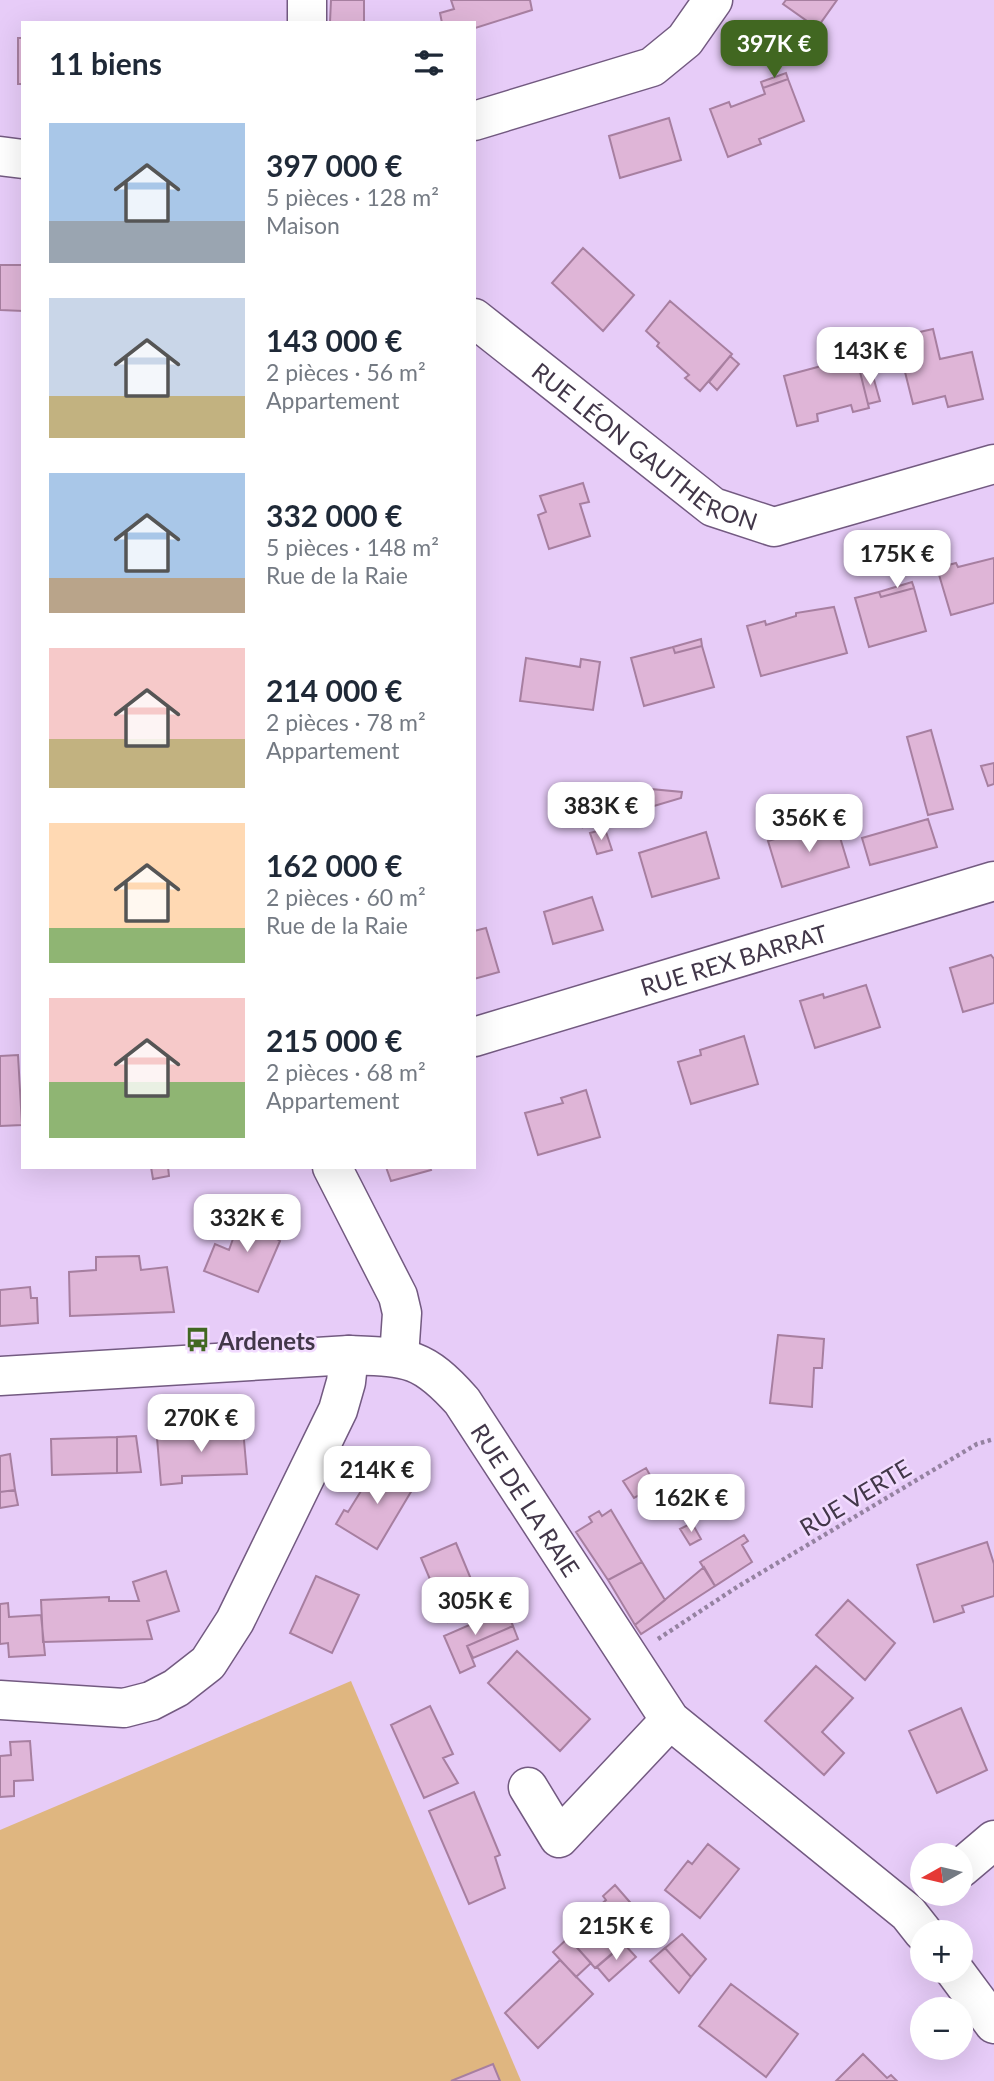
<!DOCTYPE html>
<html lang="fr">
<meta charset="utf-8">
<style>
body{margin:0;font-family:Lato,sans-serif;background:#f2f2f3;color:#1f2937;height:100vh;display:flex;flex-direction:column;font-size:26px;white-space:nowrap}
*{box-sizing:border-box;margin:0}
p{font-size:23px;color:#747a83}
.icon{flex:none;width:38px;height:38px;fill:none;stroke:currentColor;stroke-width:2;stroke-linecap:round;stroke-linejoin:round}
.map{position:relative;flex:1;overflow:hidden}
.drawer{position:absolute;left:21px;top:21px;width:455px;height:1148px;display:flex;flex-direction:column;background:#fff;border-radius:0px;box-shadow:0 7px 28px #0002}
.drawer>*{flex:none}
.needle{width:46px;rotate:262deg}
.fabs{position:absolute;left:910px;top:1843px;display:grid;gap:14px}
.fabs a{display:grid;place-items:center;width:63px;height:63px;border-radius:50%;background:#fff;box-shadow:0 7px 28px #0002;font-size:35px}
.price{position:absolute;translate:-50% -60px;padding:0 16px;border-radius:14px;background:#fff;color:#222;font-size:23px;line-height:46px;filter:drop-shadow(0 2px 4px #0008)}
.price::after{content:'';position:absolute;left:50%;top:42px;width:21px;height:16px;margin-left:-10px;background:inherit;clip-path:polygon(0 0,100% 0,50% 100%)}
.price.active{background:#416721;color:#fff}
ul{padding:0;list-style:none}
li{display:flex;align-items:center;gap:21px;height:175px;padding:0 28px}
li span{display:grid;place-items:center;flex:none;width:196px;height:140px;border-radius:0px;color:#555}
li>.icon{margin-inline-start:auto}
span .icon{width:84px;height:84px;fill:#fffc;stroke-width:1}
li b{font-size:30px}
h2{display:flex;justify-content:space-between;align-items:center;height:84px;padding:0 28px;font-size:30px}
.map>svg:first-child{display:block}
.green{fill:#dfb680}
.building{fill:#dfb5d7;stroke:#a77fa0;stroke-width:2}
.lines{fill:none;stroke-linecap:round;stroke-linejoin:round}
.minor-casing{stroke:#735a81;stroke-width:41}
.path{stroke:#9582a1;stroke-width:4.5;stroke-dasharray:3.5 3.5;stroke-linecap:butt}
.minor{stroke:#fff;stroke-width:38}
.labels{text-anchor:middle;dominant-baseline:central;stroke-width:5;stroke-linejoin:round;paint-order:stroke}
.street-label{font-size:24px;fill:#423749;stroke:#f2dbff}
.poi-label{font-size:24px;font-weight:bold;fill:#423749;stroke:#f2dbff;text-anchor:start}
</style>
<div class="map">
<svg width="994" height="2081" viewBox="0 0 994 2081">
<rect width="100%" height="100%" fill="#e7ccf8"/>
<path class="green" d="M351 1681 521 2081H0V1830Z"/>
<path class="building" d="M331 0H364V23L330 22Z
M451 0H530L532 10 475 28 474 31V23H442L440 13 454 9Z
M786 0H837L817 28 783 4Z
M18 38H23V84H18Z
M786 73 788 79 763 88 761 82Z
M788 79 804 121 759 139 761 144 728 157 710 109 729 102 731 107 765 94 763 88Z
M669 118 681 160 620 178 609 136Z
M583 248 634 295 603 331 552 283Z
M0 265H23V311L0 310Z
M670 301 732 354 700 391 685 378 689 375 657 346 659 343 646 331Z
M933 329 940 359 972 352 983 399 948 407 945 396 913 404 905 372 910 371 902 336Z
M855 351 856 359 868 356 871 369 860 372 869 408 853 412 851 405 817 414 818 421 797 426 784 376 840 361Z
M730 356 739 364 717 390 709 382Z
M871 369 880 401 868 404 860 372Z
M583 483 589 502 580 504 590 536 549 549 538 515 546 512 540 496Z
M994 558V603L951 615 937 568 956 563 958 567Z
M912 582 914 588 881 597 879 592Z
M914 588 926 631 869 647 855 598 879 592 881 597Z
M834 607 847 653 761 676 747 626 765 621 766 625 796 616V613Z
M701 639 702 646 675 653 673 647Z
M702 646 714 687 644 706 631 658 673 647 675 653Z
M526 658 580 667 581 659 600 662 593 710 520 701Z
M931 730 953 809 928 815 907 737Z
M994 763V784L988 786 981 766Z
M587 783 682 792 681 798 583 827Z
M928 819 937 847 870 865 862 838Z
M835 821 849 867 782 887 768 841Z
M605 829 612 850 597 854 590 833Z
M706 832 719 878 652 897 639 853Z
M592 897 603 930 553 944 544 912Z
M486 928 499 972 474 979V931Z
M991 955 994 959V1003L963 1012 950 968Z
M866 985 880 1027 815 1048 800 1001 823 994 824 998Z
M744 1036 758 1084 691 1104 678 1062 701 1055 700 1050Z
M18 1055 22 1125 0 1126V1056Z
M586 1090 600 1137 538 1155 525 1113 563 1103 561 1098Z
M151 1167H168L169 1176 153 1179Z
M386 1167H430L431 1170 391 1181Z
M258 1214 282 1225 277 1239 280 1241 258 1292 204 1271 215 1244 229 1250 239 1222 252 1228Z
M139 1256 141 1270 167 1267 174 1312 70 1316 69 1272 96 1270V1257Z
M30 1287 31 1298H37L38 1323 0 1326V1290Z
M778 1335 824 1339 822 1368H814L812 1407 770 1403Z
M209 1428 210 1431 243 1429 247 1474 182 1476V1483L161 1485 157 1438 180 1436V1429Z
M136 1436 141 1472 117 1473V1437Z
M117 1437V1473L52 1475 51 1439Z
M10 1454 15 1490 0 1492V1456Z
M379 1462 415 1485 377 1549 336 1524 344 1510 348 1512Z
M646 1468 656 1486 634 1498 623 1481Z
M15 1490 18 1505 0 1508V1492Z
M611 1510 642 1562 608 1580 576 1532 592 1522 589 1517 599 1511 602 1516Z
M692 1523 701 1539 690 1545 680 1529Z
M744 1535 748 1541 742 1545 752 1562 715 1586 700 1562Z
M987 1542 994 1564V1596L962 1606 964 1612 934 1622 917 1565Z
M456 1543 483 1608 448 1622 421 1558Z
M642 1562 665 1600 635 1625 608 1580Z
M704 1567 715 1586 641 1634 635 1625Z
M166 1571 179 1611 147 1621 152 1639 43 1642 41 1600 109 1597V1601H139L133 1582Z
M316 1576 359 1595 332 1653 290 1633Z
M848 1600 895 1643 865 1680 816 1635Z
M8 1603 9 1617 41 1615 45 1655 9 1657 8 1643 0 1644V1604Z
M506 1609 513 1626 467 1646 475 1666 460 1673 444 1636Z
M513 1626 518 1639 473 1658 467 1646Z
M517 1651 590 1719 560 1751 488 1683Z
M816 1666 853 1698 822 1732 844 1753 824 1775 765 1721Z
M430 1706 453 1754 443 1758 458 1783 424 1798 391 1725Z
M961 1708 987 1770 937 1793 909 1731Z
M30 1741 33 1780 14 1781V1796L0 1797V1756L11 1755 10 1742Z
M474 1792 500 1855 495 1857 505 1888 469 1904 429 1811Z
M708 1844 739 1869 700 1918 665 1890 688 1861 692 1864Z
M615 1885 648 1923 595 1968 566 1935 606 1900 603 1896Z
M682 1934 706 1959 691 1977 665 1948Z
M568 1938 591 1963 576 1977 553 1952Z
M624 1944 636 1957 609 1981 597 1967Z
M665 1948 691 1977 679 1993 650 1961Z
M560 1960 593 1994 538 2048 505 2013Z
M731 1984 798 2034 766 2077 699 2026Z
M863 2054 887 2078 891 2075 897 2081H836Z
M493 2064 500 2081H451Z"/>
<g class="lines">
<defs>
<g id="minor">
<path d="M307 23V0"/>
<path d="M474 121 652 67 685 40 713 0"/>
<path d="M0 156 23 159"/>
<path id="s1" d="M474 318 713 507 774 527 994 464"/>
<path id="s2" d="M474 1037 994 881"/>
<path d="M332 1167 398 1296 402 1313 399 1357"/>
<path id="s3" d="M0 1376 349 1355C407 1357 422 1356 462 1401L670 1720 908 1913 923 1932"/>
<path d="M0 1700 124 1708 151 1701 176 1688 208 1663 235 1621 338 1410 346 1382 349 1355"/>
<path d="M528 1787 559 1838 670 1720"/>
<path d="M961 1868 994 1840"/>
<path d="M954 1970 994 2024"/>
</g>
</defs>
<use href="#minor" class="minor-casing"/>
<path class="path" d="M658 1639 737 1587 977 1444 994 1439"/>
<use href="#minor" class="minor"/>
</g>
<defs>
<symbol id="bus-bare" viewBox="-9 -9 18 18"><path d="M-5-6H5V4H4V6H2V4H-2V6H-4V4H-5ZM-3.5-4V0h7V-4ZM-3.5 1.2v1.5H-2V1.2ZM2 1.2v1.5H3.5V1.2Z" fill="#416721" stroke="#f2dbff" stroke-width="2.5" paint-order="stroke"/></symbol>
</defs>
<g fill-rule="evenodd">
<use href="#bus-bare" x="180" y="1322" width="35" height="35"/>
</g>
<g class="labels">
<g class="street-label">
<text stroke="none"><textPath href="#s1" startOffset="215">RUE LÉON GAUTHERON</textPath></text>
<text stroke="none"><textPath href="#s2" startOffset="271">RUE REX BARRAT</textPath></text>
<text transform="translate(855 1497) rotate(-31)">RUE VERTE</text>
<text stroke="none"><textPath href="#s3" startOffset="595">RUE DE LA RAIE</textPath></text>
</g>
<g class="poi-label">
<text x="218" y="1340">Ardenets</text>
</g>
</g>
</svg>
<div class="fabs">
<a><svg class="needle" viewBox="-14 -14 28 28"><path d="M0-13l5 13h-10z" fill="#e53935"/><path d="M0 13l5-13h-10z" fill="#747a83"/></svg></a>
<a>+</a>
<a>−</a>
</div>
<b class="price active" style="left:774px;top:80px">397K €</b>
<b class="price" style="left:870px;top:387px">143K €</b>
<b class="price" style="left:897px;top:590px">175K €</b>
<b class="price" style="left:601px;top:842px">383K €</b>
<b class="price" style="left:809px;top:854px">356K €</b>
<b class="price" style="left:247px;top:1254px">332K €</b>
<b class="price" style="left:201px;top:1454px">270K €</b>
<b class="price" style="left:377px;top:1506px">214K €</b>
<b class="price" style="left:691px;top:1534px">162K €</b>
<b class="price" style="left:475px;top:1637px">305K €</b>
<b class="price" style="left:616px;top:1962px">215K €</b>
<section class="drawer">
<h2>11 biens<svg class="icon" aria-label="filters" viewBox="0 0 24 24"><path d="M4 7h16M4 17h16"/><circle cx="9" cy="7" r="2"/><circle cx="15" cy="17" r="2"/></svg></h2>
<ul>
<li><span style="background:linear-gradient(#a9c7e8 70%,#9aa5b1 0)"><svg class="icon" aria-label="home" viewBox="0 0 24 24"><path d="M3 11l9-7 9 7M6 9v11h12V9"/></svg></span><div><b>397 000 €</b><p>5 pièces · 128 m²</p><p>Maison</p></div></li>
<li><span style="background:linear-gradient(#c9d6e8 70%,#c2b280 0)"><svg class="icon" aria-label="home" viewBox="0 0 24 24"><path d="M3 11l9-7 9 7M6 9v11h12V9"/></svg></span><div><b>143 000 €</b><p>2 pièces · 56 m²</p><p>Appartement</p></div></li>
<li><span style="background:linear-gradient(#a9c7e8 75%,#b9a48a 0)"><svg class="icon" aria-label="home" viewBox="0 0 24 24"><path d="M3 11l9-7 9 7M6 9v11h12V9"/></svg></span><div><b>332 000 €</b><p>5 pièces · 148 m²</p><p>Rue de la Raie</p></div></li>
<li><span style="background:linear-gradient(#f6c9c9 65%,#c2b280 0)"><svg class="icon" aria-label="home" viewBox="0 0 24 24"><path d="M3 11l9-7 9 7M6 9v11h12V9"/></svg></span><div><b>214 000 €</b><p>2 pièces · 78 m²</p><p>Appartement</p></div></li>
<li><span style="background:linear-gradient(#ffd9b3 75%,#8fb573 0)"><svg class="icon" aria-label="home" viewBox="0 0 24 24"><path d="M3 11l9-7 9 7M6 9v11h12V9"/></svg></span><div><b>162 000 €</b><p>2 pièces · 60 m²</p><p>Rue de la Raie</p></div></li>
<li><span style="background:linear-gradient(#f6c9c9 60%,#8fb573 0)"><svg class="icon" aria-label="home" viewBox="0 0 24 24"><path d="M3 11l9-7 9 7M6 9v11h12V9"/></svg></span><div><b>215 000 €</b><p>2 pièces · 68 m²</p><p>Appartement</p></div></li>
</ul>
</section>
</div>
